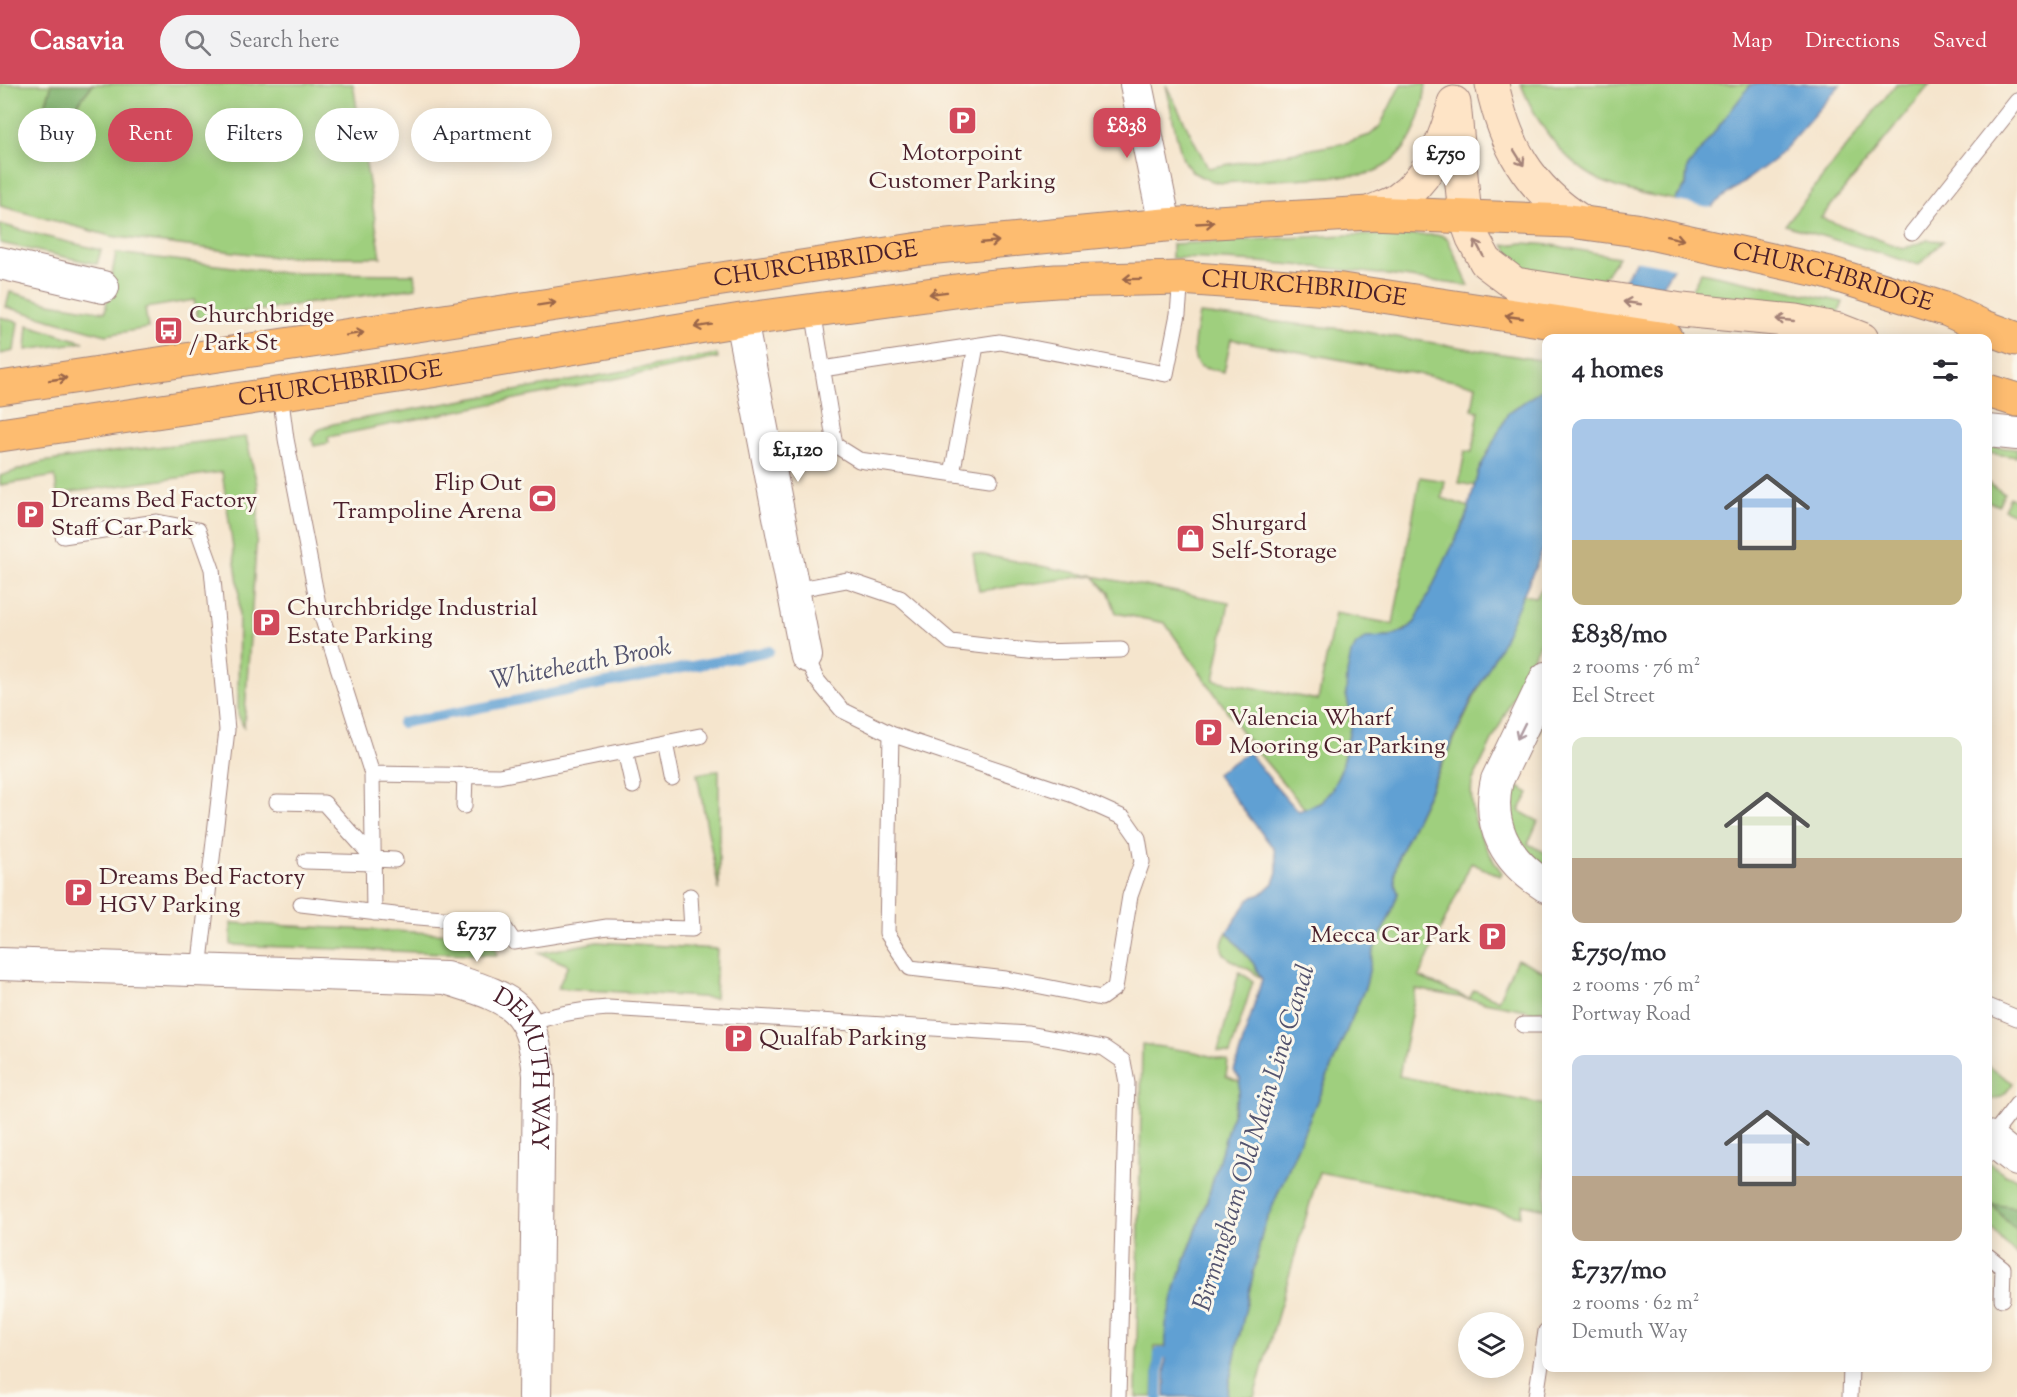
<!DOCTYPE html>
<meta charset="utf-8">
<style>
body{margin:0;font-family:"Sorts Mill Goudy",serif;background:#f2f2f3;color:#2b2b33;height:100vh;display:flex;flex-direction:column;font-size:22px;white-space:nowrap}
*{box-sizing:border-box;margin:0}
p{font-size:20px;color:#7c7c81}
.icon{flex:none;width:33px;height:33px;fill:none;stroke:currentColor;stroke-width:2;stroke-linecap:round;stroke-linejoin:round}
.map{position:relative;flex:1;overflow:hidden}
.side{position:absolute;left:1542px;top:250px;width:450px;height:1038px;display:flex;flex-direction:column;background:#fff;border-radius:12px;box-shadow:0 3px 15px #0003}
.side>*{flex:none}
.guide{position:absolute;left:18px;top:24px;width:570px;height:54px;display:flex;gap:12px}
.tools{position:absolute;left:1458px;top:1228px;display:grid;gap:12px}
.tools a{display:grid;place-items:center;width:66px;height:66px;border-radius:50%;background:#fff;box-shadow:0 3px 15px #0003;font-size:30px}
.price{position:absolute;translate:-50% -51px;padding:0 14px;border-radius:12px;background:#fff;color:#222;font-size:20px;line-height:39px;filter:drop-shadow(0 2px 3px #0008)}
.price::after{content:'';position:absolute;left:50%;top:36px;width:18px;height:14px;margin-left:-9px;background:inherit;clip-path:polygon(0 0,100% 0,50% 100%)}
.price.active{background:#d1495b;color:#fff}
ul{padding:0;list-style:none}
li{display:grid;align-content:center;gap:12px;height:318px;padding:0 30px}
li span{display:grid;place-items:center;height:186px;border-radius:12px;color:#555}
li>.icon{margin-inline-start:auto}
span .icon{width:108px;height:108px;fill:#fffc;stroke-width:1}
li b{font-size:26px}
h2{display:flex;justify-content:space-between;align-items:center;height:72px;padding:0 30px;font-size:26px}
.pill{padding:0 21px;border-radius:27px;background:#fff;box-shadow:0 3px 15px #0003;font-size:21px;line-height:54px}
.pill.active{background:#d1495b;color:#fff}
header{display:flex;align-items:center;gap:36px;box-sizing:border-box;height:84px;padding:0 30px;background:#d1495b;color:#fff}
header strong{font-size:28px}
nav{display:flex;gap:33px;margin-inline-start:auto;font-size:21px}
.search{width:420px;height:54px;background:#f2f2f3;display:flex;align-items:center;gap:15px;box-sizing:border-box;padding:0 21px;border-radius:33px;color:#7c7c81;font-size:22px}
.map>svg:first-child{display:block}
.green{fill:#9fcf7e;stroke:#747754;stroke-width:1.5}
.forest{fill:#7fb26d;stroke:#64684c;stroke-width:1.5}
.water{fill:#61a0d3;stroke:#56607f;stroke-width:1.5}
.pier{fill:#f5e5cd}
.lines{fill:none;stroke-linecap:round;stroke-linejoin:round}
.stream{stroke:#61a0d3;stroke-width:10}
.lane-casing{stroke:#a0827c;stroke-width:17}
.street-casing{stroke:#a0827c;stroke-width:34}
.secondary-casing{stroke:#a0827c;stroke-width:35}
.primary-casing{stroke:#a0827c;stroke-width:35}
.lane{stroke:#fff;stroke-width:15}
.street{stroke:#fff;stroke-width:32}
.secondary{stroke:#fee4c6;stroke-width:33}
.primary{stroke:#fdbc70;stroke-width:33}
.oneway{stroke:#a48278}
.oneway2{stroke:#9b664a}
.oneway3{stroke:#ae9aa0}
.labels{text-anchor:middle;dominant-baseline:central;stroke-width:6;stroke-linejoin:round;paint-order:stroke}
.poi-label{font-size:24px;fill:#4a1f2b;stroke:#fbf7ec;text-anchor:start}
.street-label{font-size:24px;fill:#4a1f2b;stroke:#fbf7ec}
.water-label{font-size:26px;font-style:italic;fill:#53536e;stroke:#fbf7ec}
</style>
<header>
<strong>Casavia</strong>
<div class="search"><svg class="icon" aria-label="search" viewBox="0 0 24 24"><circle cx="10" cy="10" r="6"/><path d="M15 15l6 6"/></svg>Search here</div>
<nav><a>Map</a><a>Directions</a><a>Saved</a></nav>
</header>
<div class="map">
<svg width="2017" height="1313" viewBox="0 0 2017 1313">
<rect width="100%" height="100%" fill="#fbf7ec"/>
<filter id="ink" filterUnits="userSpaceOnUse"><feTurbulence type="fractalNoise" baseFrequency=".0167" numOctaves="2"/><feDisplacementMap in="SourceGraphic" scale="12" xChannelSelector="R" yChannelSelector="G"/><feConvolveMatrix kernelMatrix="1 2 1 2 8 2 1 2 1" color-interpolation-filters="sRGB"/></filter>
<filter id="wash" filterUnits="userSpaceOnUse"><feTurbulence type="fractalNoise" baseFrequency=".008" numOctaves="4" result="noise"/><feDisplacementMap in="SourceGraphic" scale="24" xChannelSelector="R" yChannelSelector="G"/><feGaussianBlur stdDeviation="1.35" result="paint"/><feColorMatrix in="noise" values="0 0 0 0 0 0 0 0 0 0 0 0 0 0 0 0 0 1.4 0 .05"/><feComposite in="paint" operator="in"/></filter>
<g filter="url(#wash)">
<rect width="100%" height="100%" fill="#f5e5cd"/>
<path class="green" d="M0 0H52L43 28 70 30 93 0H353L381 173H273L164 159 110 152 0 122Z
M1401 0H1426C1422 41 1405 82 1362 91L1221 99C1208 96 1193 92 1185 79 1178 69 1170 17 1166 1L1208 84 1345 59 1370 51 1380 42Z
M1521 0H1757L1730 37 1687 84 1686 101 1675 116C1655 112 1635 109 1616 103 1569 87 1538 44 1521 0Z
M1896 0H1930L1821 134 1904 165 1927 156 1943 157 1919 181 1785 141Z
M0 140 43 152 101 166 97 180 0 159Z
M1346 151H1441L1448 156 1469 202C1371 188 1272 176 1172 174V160Z
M1524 159 1551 161 1618 173 1596 205 1532 189 1514 177 1504 161Z
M116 169 284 189 414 190 416 204 198 235 194 216 145 224 148 244 106 251 6 223 10 208 50 219 105 228Z
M1701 188 1843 218 1838 231 1686 217Z
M1199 230 1353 246 1546 277V303L1508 329 1478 388 1475 402 1459 399 1465 367 1472 368 1479 327 1472 326 1476 301 1231 255 1224 288C1217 286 1207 286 1200 282 1188 274 1197 242 1199 230Z
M0 233 18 238 14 267 0 270Z
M28 241 84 258 26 266Z
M717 270 718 274 328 353 329 359 314 362 312 355 318 346 333 340Z
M246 353 257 400 258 433 244 644 238 630 239 506 222 388 57 410 55 392 0 401V392L42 378 120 367Z
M1988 362 2017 365V373L1988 369Z
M1420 393 1445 397 1442 414 1469 423 1466 434 1415 538C1400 553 1386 553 1366 555L1346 610 1352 636 1341 685 1331 707 1320 719 1306 726 1249 658 1165 539 1116 529 1109 509 1093 491 979 507 973 469 1229 518 1214 596 1318 616 1335 529 1393 540Z
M1988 399 2004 409 1998 422 1988 417Z
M2010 413 2017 418V431L2004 425Z
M1546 500V546L1472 698C1468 733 1483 761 1502 789L1500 792 1471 779 1419 893 1469 915 1474 906 1498 916 1517 875 1546 888V925L1532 928 1526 926 1416 905 1399 992 1546 1021V1125L1523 1120 1520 1132 1409 1106 1319 1088 1254 1313H1226L1263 1145 1366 901 1373 867 1391 829 1398 809C1392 795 1395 786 1399 771L1523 511 1535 513Z
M1546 619V634L1512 700 1529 709 1519 727 1538 737 1528 760 1546 769V784L1524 766 1509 738 1506 707Z
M719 686V806L697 690Z
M231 839 493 852 497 871 231 861Z
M1227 848 1253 879 1262 895C1257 891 1251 886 1246 884 1228 875 1214 870 1227 848Z
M597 858 717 865 715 914 558 904 568 881 539 869Z
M1239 888 1253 897 1230 970 1218 967Z
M1142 960 1195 968 1228 977 1226 992 1240 998 1239 1007C1227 1045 1218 1084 1205 1122 1189 1168 1167 1214 1166 1263H1155L1153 1313H1136Z
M1988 982 2013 999C2006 1010 2001 1015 1988 1016Z
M1988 1078 2005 1090 2017 1094V1124L1992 1121 2017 1147V1172L1988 1141Z"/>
<path class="forest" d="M52 0H93L70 30 43 29Z
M1991 1120 2017 1124V1147Z"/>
<path class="water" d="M1751 0H1841L1775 75 1714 120 1628 255H1586L1675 116 1686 102 1687 84Z
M1546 303V459L1502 559 1471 617 1399 771C1395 786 1392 795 1398 809L1391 829 1373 867 1366 901 1263 1145 1226 1313H1165L1166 1240 1177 1198 1206 1120 1239 1007 1240 995 1234 987 1262 895 1253 879 1227 848 1250 814 1261 810 1273 799 1277 788V778L1274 765 1216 690 1248 668 1288 717 1299 727 1320 719 1331 707 1341 685 1352 636 1346 610 1347 589 1351 570 1356 561 1366 554 1389 553 1405 547 1415 538 1466 434 1478 388 1508 329Z"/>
<path class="pier" d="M1672 116 1714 124 1677 184 1634 176Z"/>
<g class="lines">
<path class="stream" d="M402 639 769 567
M1158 1313 1159 1269H1178"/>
</g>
</g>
<g filter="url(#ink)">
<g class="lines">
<defs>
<path id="lane" d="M1912 149 2017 17
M813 226 835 361 859 376 990 395
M822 285 1000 258 1166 290 1178 230 1181 194
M280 309 286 355 318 520 372 690 499 692 700 652
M952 390 976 262
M63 452 157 438 198 446 212 485 227 646 199 886
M794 506 847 496 900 514 951 558 1036 568 1121 566
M806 572 816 595 842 626 891 650 887 849 910 884 1006 895 1101 914 1115 904 1130 812 1142 778 1138 754 1124 734 1073 711 891 650
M665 659 672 694
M625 667 633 702
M372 690 374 829
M277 718 324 719 374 775 395 776
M464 722 465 691
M305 777 374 779
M301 820 395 831 502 840 514 858 607 843 692 845 690 812
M1988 922 2017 934
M528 940C554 930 580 926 608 924L1029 950 1104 964 1123 977 1127 999 1118 1313
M1523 941H1546
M1990 1055 2017 1020
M1988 1172 2003 1184 2002 1215
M1536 1313 1546 1247
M1850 1313 1851 1284"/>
<g id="street">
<path d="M1136 0 1165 141"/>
<path d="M0 179 103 203"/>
<path d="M741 236 806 572"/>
<path d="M1988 347 2017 350"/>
<path d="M1546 594 1497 696C1486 743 1507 778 1546 802"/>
<path id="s1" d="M0 880 446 894C510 915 532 918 539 991L535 1313"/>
<path d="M1988 1053 2017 1076"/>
</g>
<path id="secondary" d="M1492 0C1505 61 1528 104 1582 138
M1454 19 1465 132 1473 154 1486 178 1515 200 1682 226 1795 237 1839 246 1862 255
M1369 129C1379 124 1391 121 1399 115 1428 95 1443 61 1452 29"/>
<g id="primary">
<path id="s2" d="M0 304 927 164 1165 141 1369 129 1570 137 1636 146 1826 188 1948 226 1982 242 2017 255"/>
<path d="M1988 307 2017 316"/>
<path id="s3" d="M0 351 425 288 741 236 985 203 1056 197 1181 194 1342 206 1666 255"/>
</g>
</defs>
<use href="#lane" class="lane-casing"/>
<use href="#street" class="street-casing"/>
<use href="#secondary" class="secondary-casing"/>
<use href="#primary" class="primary-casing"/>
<use href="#lane" class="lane"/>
<use href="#street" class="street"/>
<use href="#secondary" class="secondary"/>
<use href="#primary" class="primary"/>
</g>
<defs><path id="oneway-shaft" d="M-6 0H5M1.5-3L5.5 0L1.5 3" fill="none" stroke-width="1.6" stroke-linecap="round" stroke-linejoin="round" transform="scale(1.5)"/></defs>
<g class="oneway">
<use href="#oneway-shaft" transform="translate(1519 74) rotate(58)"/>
<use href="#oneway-shaft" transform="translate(1479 164) rotate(-118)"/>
<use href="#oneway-shaft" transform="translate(1632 219) rotate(-172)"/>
<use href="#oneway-shaft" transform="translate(1785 236) rotate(-174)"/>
</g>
<g class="oneway2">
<use href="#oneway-shaft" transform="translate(1205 139) rotate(-3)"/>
<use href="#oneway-shaft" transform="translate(1675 154) rotate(12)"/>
<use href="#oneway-shaft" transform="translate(990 158) rotate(-5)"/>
<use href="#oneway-shaft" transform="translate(1132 195) rotate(179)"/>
<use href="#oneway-shaft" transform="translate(938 209) rotate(173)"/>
<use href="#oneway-shaft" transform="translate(547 220) rotate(-9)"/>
<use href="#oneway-shaft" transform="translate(1514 233) rotate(-172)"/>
<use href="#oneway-shaft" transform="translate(703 242) rotate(171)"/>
<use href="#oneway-shaft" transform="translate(355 250) rotate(-9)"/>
<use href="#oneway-shaft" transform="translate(58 295) rotate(-8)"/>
</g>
<use class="oneway3" href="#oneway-shaft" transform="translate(1521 647) rotate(116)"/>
</g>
<defs>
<symbol id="parking-square" viewBox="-11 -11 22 22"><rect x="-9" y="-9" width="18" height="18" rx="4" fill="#d1495b" stroke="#fbf7ec"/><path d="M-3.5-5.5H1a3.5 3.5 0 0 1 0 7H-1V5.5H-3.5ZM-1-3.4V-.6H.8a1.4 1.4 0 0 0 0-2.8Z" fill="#fff"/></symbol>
<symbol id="bus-square" viewBox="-11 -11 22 22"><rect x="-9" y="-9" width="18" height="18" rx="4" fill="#d1495b" stroke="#fbf7ec"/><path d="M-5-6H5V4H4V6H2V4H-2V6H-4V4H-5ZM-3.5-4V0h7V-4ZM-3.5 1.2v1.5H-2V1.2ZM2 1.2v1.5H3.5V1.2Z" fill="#fff"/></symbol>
<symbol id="stadium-square" viewBox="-11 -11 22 22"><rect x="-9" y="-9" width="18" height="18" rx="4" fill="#d1495b" stroke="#fbf7ec"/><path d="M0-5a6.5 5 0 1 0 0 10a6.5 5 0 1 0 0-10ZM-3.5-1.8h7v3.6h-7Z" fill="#fff"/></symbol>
<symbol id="shop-square" viewBox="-11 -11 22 22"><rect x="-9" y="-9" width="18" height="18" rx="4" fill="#d1495b" stroke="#fbf7ec"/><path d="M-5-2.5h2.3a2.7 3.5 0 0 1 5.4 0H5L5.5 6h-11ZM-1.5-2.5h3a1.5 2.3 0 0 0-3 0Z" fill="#fff"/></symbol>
</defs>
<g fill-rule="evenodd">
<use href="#parking-square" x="946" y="20" width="33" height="33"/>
<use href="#bus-square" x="152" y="230" width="33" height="33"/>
<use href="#stadium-square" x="526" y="398" width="33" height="33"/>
<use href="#parking-square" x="14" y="414" width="33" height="33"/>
<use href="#shop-square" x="1174" y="438" width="33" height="33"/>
<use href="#parking-square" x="250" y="522" width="33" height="33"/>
<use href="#parking-square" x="1192" y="632" width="33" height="33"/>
<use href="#parking-square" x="62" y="792" width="33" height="33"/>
<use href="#parking-square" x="1476" y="836" width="33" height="33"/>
<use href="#parking-square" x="722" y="938" width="33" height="33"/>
</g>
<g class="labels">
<g class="poi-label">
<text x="962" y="70" text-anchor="middle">Motorpoint<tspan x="962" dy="28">Customer Parking</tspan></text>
<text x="189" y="232">Churchbridge<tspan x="189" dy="28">/ Park St</tspan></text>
<text x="522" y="400" text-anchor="end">Flip Out<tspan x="522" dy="28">Trampoline Arena</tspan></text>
<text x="51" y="417">Dreams Bed Factory<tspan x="51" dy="28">Staff Car Park</tspan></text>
<text x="1211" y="440">Shurgard<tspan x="1211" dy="28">Self-Storage</tspan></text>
<text x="287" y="525">Churchbridge Industrial<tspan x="287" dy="28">Estate Parking</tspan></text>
<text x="1229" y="635">Valencia Wharf<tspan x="1229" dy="28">Mooring Car Parking</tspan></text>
<text x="99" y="794">Dreams Bed Factory<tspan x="99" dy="28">HGV Parking</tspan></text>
<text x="1471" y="852" text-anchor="end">Mecca Car Park</text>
<text x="759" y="955">Qualfab Parking</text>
</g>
<g class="street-label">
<text stroke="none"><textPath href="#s2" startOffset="825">CHURCHBRIDGE</textPath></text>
<text stroke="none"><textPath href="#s2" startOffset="1851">CHURCHBRIDGE</textPath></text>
<text stroke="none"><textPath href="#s3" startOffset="1316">CHURCHBRIDGE</textPath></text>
<text stroke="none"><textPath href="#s3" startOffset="344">CHURCHBRIDGE</textPath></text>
<text stroke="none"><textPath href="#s1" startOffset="584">DEMUTH WAY</textPath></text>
</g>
<g class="water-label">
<text transform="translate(581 581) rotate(-11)">Whiteheath Brook</text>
<text transform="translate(1255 1054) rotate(-73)">Birmingham Old Main Line Canal</text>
</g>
</g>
</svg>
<div class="tools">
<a><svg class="icon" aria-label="layers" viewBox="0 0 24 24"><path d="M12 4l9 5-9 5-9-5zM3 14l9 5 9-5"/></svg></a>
</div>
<b class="price active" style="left:1127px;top:75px">£838</b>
<b class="price" style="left:1446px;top:103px">£750</b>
<b class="price" style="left:798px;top:399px">£1,120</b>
<b class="price" style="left:477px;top:879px">£737</b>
<div class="guide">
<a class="pill">Buy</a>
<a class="pill active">Rent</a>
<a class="pill">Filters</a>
<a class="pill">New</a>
<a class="pill">Apartment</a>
</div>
<section class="side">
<h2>4 homes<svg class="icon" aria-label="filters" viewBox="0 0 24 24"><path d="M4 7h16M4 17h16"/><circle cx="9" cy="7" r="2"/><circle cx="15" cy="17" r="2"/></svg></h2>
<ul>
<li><span style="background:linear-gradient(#a9c7e8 65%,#c2b280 0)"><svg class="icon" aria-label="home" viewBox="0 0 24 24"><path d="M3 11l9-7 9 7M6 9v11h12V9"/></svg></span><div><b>£838/mo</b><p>2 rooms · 76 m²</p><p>Eel Street</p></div></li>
<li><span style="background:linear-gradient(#dfe7d0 65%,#b9a48a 0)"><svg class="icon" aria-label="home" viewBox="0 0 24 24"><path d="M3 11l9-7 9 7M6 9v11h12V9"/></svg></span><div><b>£750/mo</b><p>2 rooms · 76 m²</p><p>Portway Road</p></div></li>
<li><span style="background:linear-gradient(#c9d6e8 65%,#b9a48a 0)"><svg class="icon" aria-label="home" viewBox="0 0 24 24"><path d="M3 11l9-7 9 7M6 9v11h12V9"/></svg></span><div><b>£737/mo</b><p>2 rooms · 62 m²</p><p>Demuth Way</p></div></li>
</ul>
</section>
</div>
